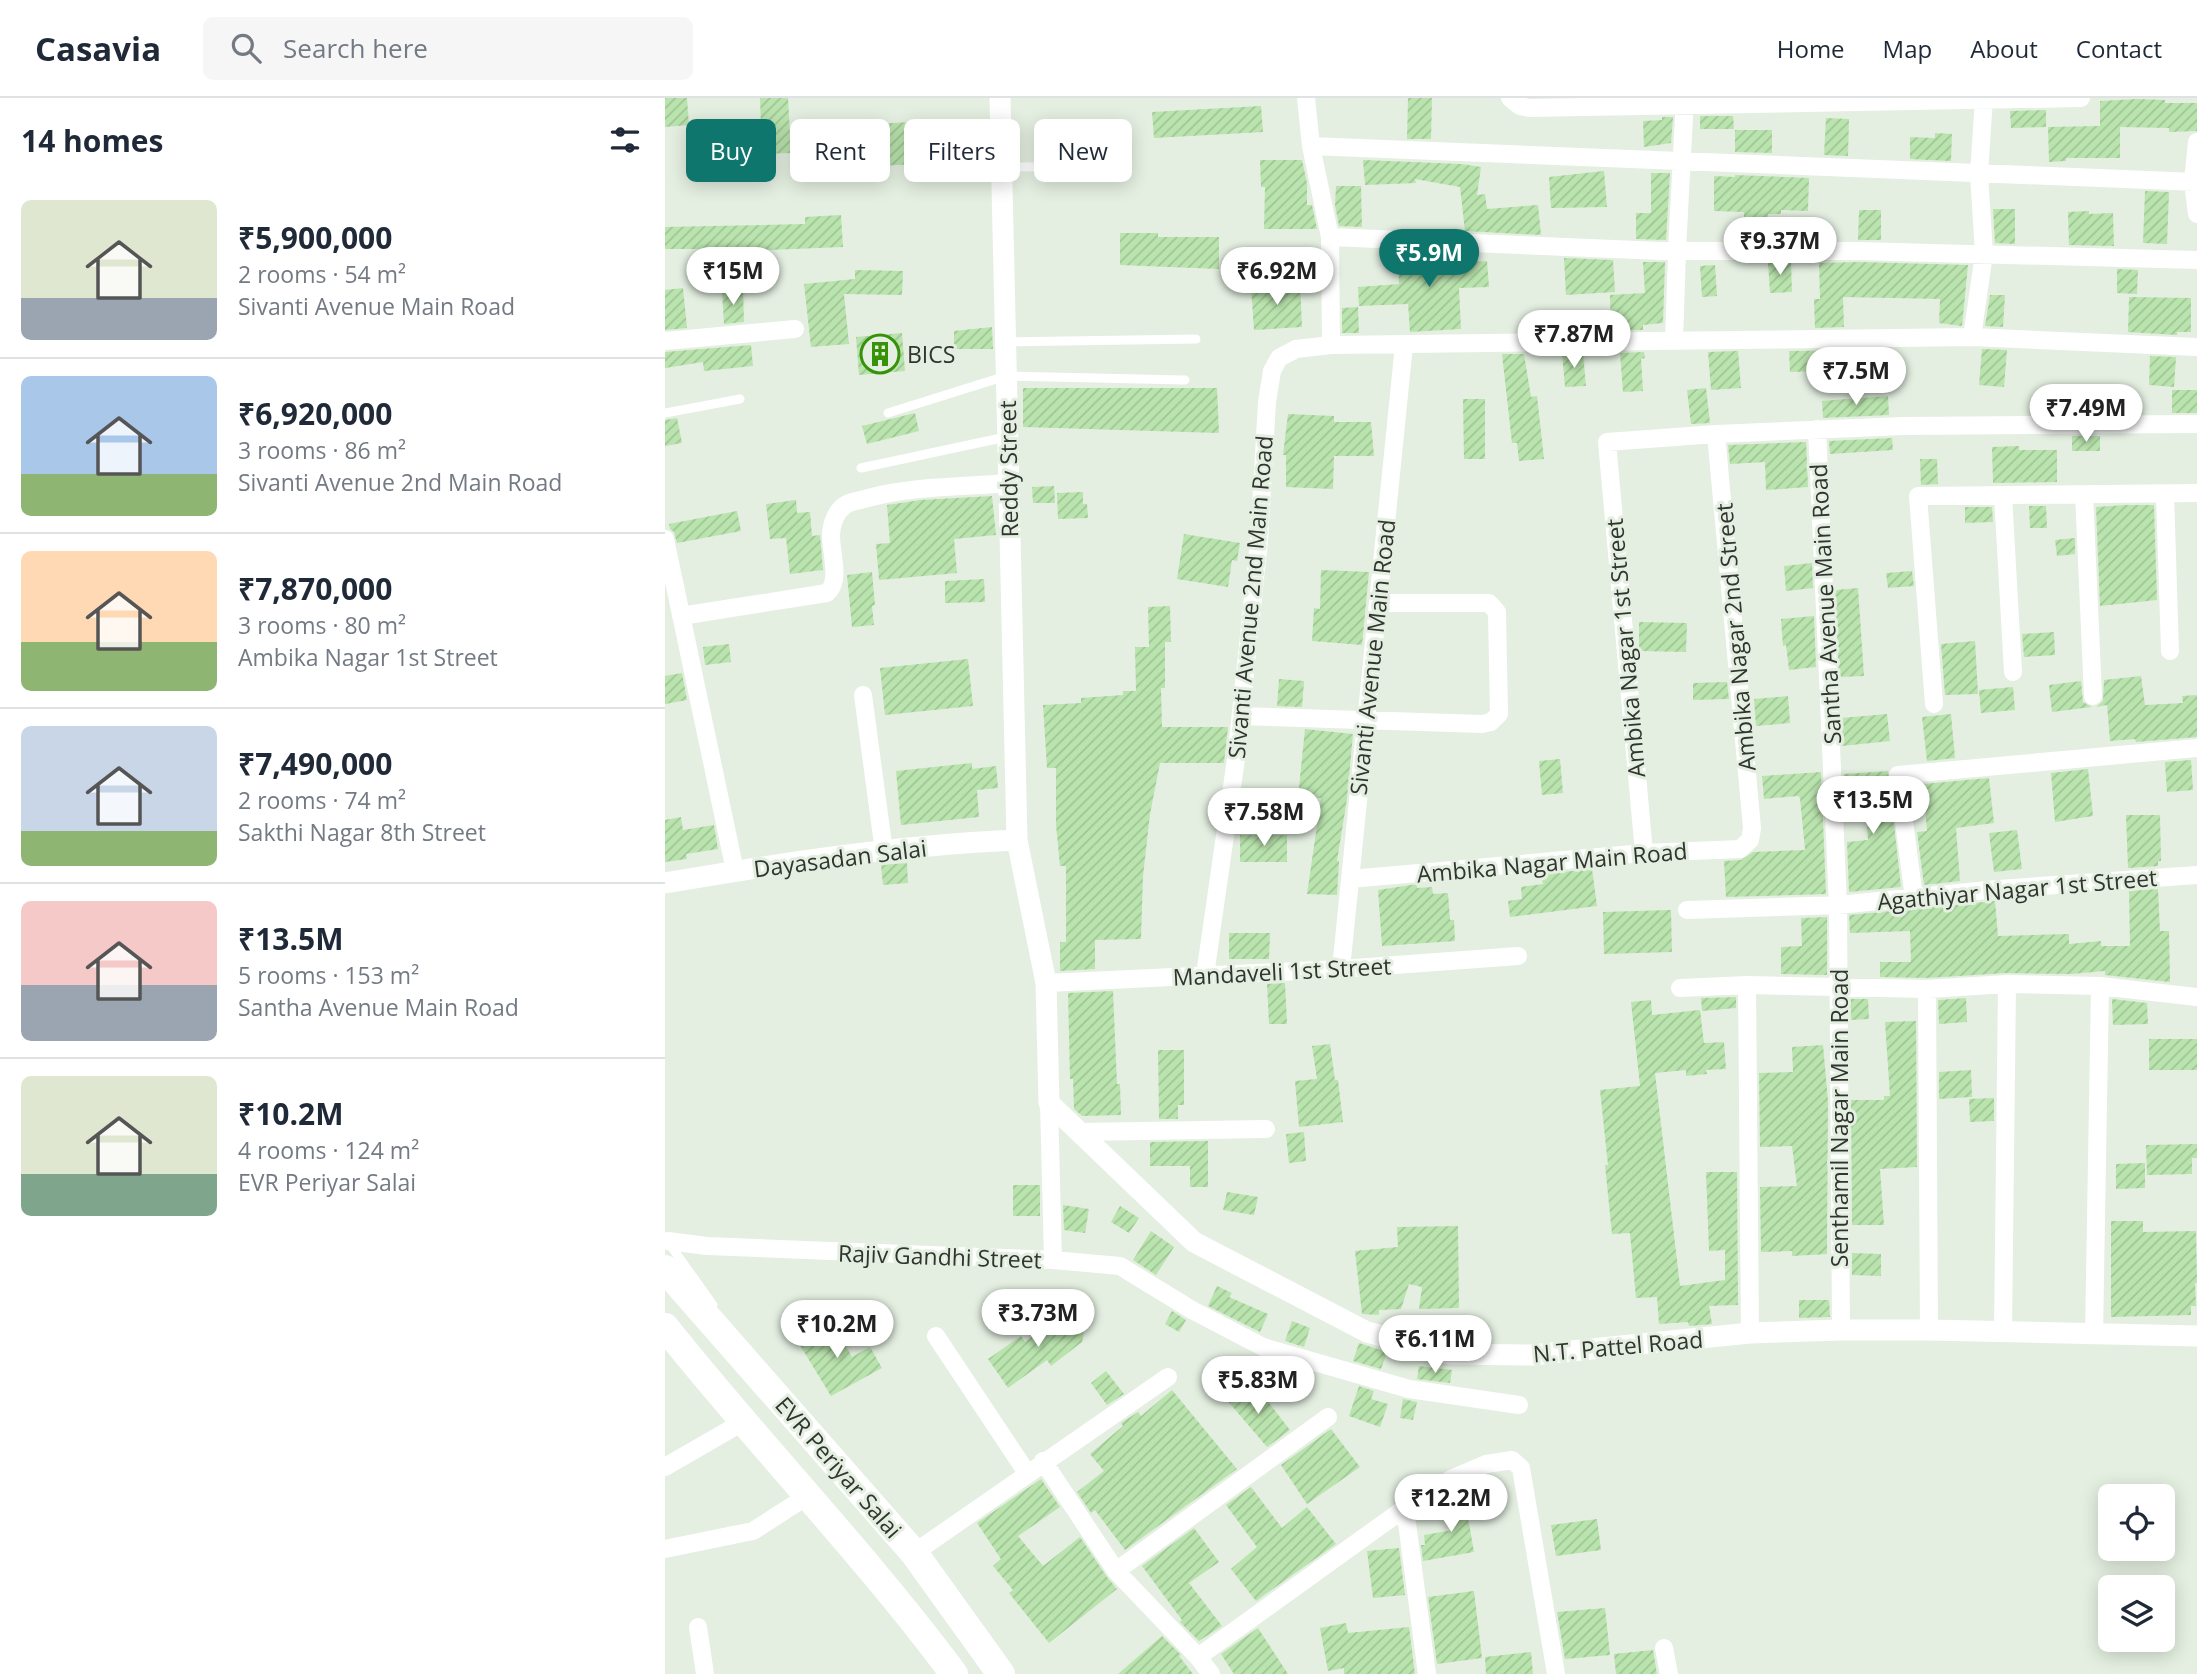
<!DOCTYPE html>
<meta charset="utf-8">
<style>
body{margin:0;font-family:"Open Sans",sans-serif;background:#f6f6f7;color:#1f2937;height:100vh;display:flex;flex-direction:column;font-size:26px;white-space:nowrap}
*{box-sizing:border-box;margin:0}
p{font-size:23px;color:#747a83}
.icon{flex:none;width:38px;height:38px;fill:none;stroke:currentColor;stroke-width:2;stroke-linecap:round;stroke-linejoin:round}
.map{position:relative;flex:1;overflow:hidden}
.panel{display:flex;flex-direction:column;background:#fff;width:665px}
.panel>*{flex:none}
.top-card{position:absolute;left:21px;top:21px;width:665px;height:63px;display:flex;gap:14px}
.fabs{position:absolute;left:1433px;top:1386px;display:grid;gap:14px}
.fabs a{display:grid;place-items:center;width:77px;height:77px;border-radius:10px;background:#fff;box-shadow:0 4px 18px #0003;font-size:35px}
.price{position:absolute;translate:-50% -60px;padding:0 16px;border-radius:24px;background:#fff;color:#222;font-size:23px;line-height:46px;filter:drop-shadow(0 2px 4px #0008)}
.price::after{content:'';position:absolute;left:50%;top:42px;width:21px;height:16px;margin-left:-10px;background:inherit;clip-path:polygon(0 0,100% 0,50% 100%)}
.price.on{background:#0f766e;color:#fff}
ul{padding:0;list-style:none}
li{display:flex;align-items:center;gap:21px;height:175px;padding:0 21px}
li+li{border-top:2px solid #e0e1e3}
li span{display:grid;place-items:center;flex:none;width:196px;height:140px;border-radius:10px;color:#555}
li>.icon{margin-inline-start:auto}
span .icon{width:84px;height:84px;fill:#fffc;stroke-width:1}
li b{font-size:30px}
h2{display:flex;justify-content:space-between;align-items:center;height:84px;padding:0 21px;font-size:30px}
.tag{padding:0 24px;border-radius:10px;background:#fff;box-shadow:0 4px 18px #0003;font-size:24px;line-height:63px}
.tag.on{background:#0f766e;color:#fff}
header{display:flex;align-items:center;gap:42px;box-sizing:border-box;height:98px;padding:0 35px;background:#fff;border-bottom:2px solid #e0e1e3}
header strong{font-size:33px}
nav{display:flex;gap:38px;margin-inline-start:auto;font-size:24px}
.search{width:490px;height:63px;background:#f6f6f7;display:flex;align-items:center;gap:18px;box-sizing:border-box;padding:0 24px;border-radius:10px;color:#747a83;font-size:26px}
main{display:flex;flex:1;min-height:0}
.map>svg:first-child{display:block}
.building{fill:url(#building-hatch)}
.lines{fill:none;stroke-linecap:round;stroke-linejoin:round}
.service{stroke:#fff;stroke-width:9}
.minor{stroke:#fff;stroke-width:18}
.tertiary{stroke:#fff;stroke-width:21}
.primary{stroke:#fff;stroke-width:28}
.labels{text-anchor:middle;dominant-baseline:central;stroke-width:6;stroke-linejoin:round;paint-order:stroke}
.poi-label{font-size:23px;fill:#313530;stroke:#e4efe1;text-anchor:start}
.street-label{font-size:23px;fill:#313530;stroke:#e4efe1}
</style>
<header>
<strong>Casavia</strong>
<div class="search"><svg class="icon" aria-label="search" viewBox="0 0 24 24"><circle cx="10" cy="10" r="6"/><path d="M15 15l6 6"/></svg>Search here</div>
<nav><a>Home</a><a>Map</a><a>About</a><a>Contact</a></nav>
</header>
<main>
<section class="panel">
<h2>14 homes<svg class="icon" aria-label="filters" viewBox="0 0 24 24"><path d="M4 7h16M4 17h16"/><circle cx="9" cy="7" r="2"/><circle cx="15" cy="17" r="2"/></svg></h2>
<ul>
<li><span style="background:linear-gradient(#dfe7d0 70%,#9aa5b1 0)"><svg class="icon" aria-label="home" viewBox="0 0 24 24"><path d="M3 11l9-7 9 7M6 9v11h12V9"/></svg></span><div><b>₹5,900,000</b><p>2 rooms · 54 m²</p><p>Sivanti Avenue Main Road</p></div></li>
<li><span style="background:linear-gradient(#a9c7e8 70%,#8fb573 0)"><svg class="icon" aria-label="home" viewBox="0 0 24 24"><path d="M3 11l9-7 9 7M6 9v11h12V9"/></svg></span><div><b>₹6,920,000</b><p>3 rooms · 86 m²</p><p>Sivanti Avenue 2nd Main Road</p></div></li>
<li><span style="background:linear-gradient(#ffd9b3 65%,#8fb573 0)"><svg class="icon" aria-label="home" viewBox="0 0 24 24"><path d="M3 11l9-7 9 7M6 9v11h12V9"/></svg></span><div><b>₹7,870,000</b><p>3 rooms · 80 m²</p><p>Ambika Nagar 1st Street</p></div></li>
<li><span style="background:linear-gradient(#c9d6e8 75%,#8fb573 0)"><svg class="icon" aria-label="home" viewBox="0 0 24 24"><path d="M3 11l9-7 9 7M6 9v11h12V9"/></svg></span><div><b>₹7,490,000</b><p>2 rooms · 74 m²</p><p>Sakthi Nagar 8th Street</p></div></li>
<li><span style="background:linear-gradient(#f6c9c9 60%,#9aa5b1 0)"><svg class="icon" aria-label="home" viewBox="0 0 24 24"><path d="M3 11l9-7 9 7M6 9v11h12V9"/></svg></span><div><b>₹13.5M</b><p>5 rooms · 153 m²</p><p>Santha Avenue Main Road</p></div></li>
<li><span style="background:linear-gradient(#dfe7d0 70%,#7fa58c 0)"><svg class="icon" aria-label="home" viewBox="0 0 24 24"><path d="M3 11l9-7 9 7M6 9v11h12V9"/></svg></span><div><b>₹10.2M</b><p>4 rooms · 124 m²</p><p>EVR Periyar Salai</p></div></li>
</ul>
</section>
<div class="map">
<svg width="1532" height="1576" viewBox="0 0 1532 1576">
<defs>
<pattern id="building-hatch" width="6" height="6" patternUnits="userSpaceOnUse" patternTransform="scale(1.75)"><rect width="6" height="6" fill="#bae4ae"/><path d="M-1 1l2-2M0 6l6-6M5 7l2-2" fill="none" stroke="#a0c496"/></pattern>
</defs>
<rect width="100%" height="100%" fill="#e4efe1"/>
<path class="building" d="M0 0H22L24 27 0 29Z
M95 0H123L126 55 97 56Z
M743 0H767L766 41H742Z
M1472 1 1500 2V5H1532V33L1504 34V30L1455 29V60H1401V63L1384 64 1383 29 1435 28V3Z
M596 8 598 34 489 40 487 14Z
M1381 12V29L1346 30 1345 13Z
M1035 18H1068L1069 31H1035Z
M997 19H1008L1006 45 979 49 978 23 997 22Z
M1161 20 1184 21 1183 58 1159 57Z
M281 22 282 44 308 43 309 63 213 68 211 26Z
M1070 32H1107V55L1070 54Z
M1270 35 1287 36 1286 63 1245 61V39L1270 40Z
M595 62H637L642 85V107H647L652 131H599L600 89H596Z
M698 62 796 66 816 69 812 97 820 96 822 111 873 107 876 137 800 133 795 89 750 81 751 85 700 87Z
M939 73 942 109 886 110 884 79Z
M986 75H1005L1001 142 971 141V115H986Z
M1070 77 1144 80 1143 113 1116 112V116H1103V125L1079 124V114L1049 113V78L1070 79Z
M671 88H696L697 129 674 128 670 107Z
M1480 93 1504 94 1502 146 1478 145Z
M1328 111H1350V146L1330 145Z
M1194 112H1216V142H1193Z
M1424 113V116L1448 115 1449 148 1404 147 1403 114Z
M176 117 178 149 81 153 80 151H0V129L140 126V119Z
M455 135H493V139H554V171L455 167Z
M733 153 792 156V165L822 163 824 189 794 190 796 231 745 234 743 206 694 208 693 189 734 186Z
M899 160 948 162 950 194 901 197Z
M978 164H1000L998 225 978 227V232H946L945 197 980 195Z
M1103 164H1126L1127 194 1105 195Z
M1193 164 1303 167 1297 228 1274 225 1275 201 1178 199 1179 229 1150 230 1149 201H1155L1154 165Z
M1050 167 1052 198 1037 199 1035 168Z
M1452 171 1473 172 1472 196 1452 195Z
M190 172 238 173 237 197 179 196 184 246 146 249 139 186 190 181Z
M635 186 637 229 589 232 586 189Z
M18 190 22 230 0 232V192Z
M78 192 79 224 59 226 57 193Z
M1325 197H1340L1338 229 1320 228Z
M1464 199 1526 200V234H1512V237L1463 234Z
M693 209 694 235H677V210Z
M327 229 328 251H289V233Z
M237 235 240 273 194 277 191 239Z
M86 247 88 268 39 273 38 264 0 270V254Z
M1317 251 1342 252 1339 289 1314 287Z
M1187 252V272L1125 274 1124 253Z
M1073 253 1076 290 1046 292 1043 254Z
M979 254 980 260 976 261 978 293 958 294 955 255Z
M897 255H918L921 288 900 289Z
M837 256H859L866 299 872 298 879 361 854 363 852 345H847Z
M1485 258 1511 259 1509 289 1484 287Z
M358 290H552L554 335 358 329Z
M1041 290 1045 325 1026 326 1022 292Z
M1507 292H1532V315H1507Z
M1223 298 1224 317 1158 320 1157 303Z
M798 301H820V361H799Z
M250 315 254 333 202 346 197 328Z
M623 316 669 318V324H706L709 358H669L668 391 621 389V357H618Z
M12 320 17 345 0 348V322Z
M1407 338H1435V353H1407Z
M1227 340 1228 352 1165 356 1164 343Z
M1141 344 1143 389 1101 392 1100 364 1065 366 1063 347Z
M1354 348V352H1392V384L1328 385 1327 349Z
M1255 361H1272L1273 386 1256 387Z
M389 388 390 405H368L367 389Z
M418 394V406H422L423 420 393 421 392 395Z
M327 398 331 437 289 441 292 475 214 482 211 446 225 445 222 407 256 402Z
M131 402 132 415 145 414 147 438 155 437 158 472 125 476 121 440 105 441 101 406Z
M1461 407H1489L1492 502 1435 508 1431 409Z
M1364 408H1381L1382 430H1365Z
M1300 409H1327L1328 424 1300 425Z
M72 413 76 433 12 445 9 434 5 431 4 426Z
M519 436 575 445 572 463 567 462 563 489 512 481Z
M1410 440V456L1392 458 1390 442Z
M1147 465 1148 490 1121 493 1119 468Z
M656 472 704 474 697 547 647 543 649 510 655 511Z
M1247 473 1249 488 1223 490 1221 475Z
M207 474 210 507 207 508 209 527 187 529 182 477Z
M319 481 320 504 280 505V483Z
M1193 490 1199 578 1174 579 1170 492Z
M505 508 506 544H500V590H496L497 629H563L559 665H495L485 716 478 778 476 841 430 842V871L395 873V844H401V768H395L391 727V670H382L378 607 416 605V600L458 597V593H471L470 549H484L483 509Z
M1149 518 1151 569 1124 572 1121 547 1118 548 1116 521Z
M974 524 1022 525 1021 554 974 553Z
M1389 534 1390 557 1359 559 1357 536Z
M1310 543 1313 596 1280 597 1276 546Z
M64 546 66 564 40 567 38 549Z
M303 561 308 608 220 617 215 570Z
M17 575 22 602 0 606V578Z
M1476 578 1480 607 1518 605 1517 598 1532 597V639L1471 644 1470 641 1445 643 1442 607 1431 609 1438 603 1439 582Z
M614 581 639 583 637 609 612 608Z
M1416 583 1418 604 1427 609 1387 614 1384 587Z
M1062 584 1064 601 1028 602V585Z
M1348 589 1350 612 1316 615 1314 592Z
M1123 598 1125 625 1091 628 1089 601Z
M1222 616 1225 643 1177 648 1176 620Z
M1286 616 1290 660 1262 663 1257 619Z
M640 631 688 636 682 701 672 763H674L672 797 642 796 656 700 633 699Z
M895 661 898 695 877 697 874 663Z
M1526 662 1528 692 1502 694 1500 664Z
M307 665V671L331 668 333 690 312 692 314 719 236 727 231 673Z
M1423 671 1428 718 1390 724 1386 675Z
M1223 673 1236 789 1184 794 1182 744 1203 742 1202 729 1210 728 1208 699 1180 700 1179 676Z
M1156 674 1161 796 1061 799 1059 763 1076 762 1088 754 1140 752 1135 700 1133 698 1099 701 1097 678Z
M1324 680 1329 725 1291 730 1295 783 1259 787 1252 734 1262 733 1258 686Z
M1461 717H1495L1496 763H1493V768L1463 770Z
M16 719 18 732 49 727 53 751 21 756 22 761 0 764V722Z
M1352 732 1357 771 1329 774 1324 735Z
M575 737H622V764H575Z
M242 765 243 785 218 787 216 767Z
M927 771 932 808 845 819 843 803 857 801 856 789 878 786 876 776Z
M752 786V790L767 789 768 796 783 795 785 822H789L790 843 717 848 713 792Z
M1493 791 1495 833H1504L1505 884 1440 877V873L1406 876 1341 875 1262 880 1215 879V864H1246L1245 833 1185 835 1184 817 1330 803 1333 838 1404 836V846L1436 843V848H1465L1464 793Z
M1006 812 1007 854 939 856 938 814Z
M1162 819V877L1116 876V849L1137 848 1136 820Z
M564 835H605L604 861H564Z
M620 885 622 926H604L602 886Z
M448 893 452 986H455L456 1017 417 1018 409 1011 408 981H405L403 895Z
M1071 899V910L1037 913 1036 900Z
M1301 900 1302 924 1274 926 1273 902Z
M1185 901H1203L1204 921 1186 922Z
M1447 901 1482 905 1483 926 1448 927Z
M986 902 987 917 1035 912 1039 945 1059 944 1061 971 1041 972 1042 976 1021 978V972L990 975 1015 1188 1060 1182V1152L1044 1153 1041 1074H1072L1073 1207 1044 1208 1047 1226 1024 1228 1023 1224 994 1226 992 1199 971 1200 965 1135 947 1136 940 1067H943L935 992 975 988 966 904Z
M1251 923 1252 1069 1215 1071 1219 1127H1187L1186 1002H1219V998H1225L1220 924Z
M1484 941H1532V972H1484Z
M665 946 670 982H673L678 1024 634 1029 630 983 652 981 647 948Z
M1158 947 1163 1003 1162 1156 1127 1158V1153L1096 1154 1095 1089 1132 1088 1127 1048 1095 1049 1094 975 1128 974 1127 949Z
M493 952H519V1007H513V1021H494Z
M1306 972 1307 999 1274 1001V974Z
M1329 1000V1023L1305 1024 1304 1001Z
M639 1034 641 1063 624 1065 621 1036Z
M543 1043V1089H525V1068H485V1044Z
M1532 1046V1060H1527V1076L1482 1077 1481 1047Z
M1480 1065V1090L1451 1091V1066Z
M348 1087H375V1118H348Z
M562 1094 593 1099 589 1117 558 1112Z
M398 1107 424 1111 420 1135 399 1132Z
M455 1108 474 1120 464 1135 446 1124Z
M1446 1123H1478V1134L1531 1133 1532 1185H1530L1531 1208H1526V1217L1446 1219Z
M793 1128 794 1210 754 1211 757 1189 744 1186 736 1211 714 1212V1217L697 1216 690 1153 733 1149 732 1129Z
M486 1133 509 1149 491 1177 468 1162Z
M1187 1155 1216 1156V1178L1187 1177Z
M552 1188 567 1195 564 1199 603 1216 595 1234 543 1208Z
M1134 1202H1164L1165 1219 1134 1220Z
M403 1211 419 1233 417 1244 386 1268 382 1262 343 1290 323 1261 356 1238 360 1244Z
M507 1213 521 1222 514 1234 500 1226Z
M627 1223 645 1230 639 1249 620 1243Z
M167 1224 187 1259 205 1249 217 1270 166 1298 133 1244Z
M694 1245 722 1254 716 1271 688 1263Z
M754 1268 787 1272 785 1285 752 1281Z
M441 1273 459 1296 442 1307 426 1285Z
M581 1286 596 1305 601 1301 625 1332 602 1349 561 1301Z
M694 1288 709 1293 706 1301 723 1306 715 1329 684 1318Z
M507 1292 572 1371 460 1452 430 1412 426 1415 412 1394 439 1373 425 1356 458 1328 456 1325 473 1314 476 1318Z
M738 1301 752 1304 748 1322 735 1320Z
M666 1331 695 1369 642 1406 616 1367Z
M376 1381 395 1409 353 1438 378 1468 415 1439 442 1479 452 1491 384 1545 344 1495 348 1492 328 1468 336 1461 312 1425Z
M586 1389 617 1430 642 1409 671 1446 591 1503 566 1471 592 1449 561 1407Z
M799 1397 809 1454 758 1463 756 1447H760L759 1437 788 1432 782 1400Z
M932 1421 936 1452 891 1458 886 1427Z
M529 1430 554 1464 524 1485 557 1528 534 1543 515 1524 517 1522 477 1468Z
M734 1450 740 1497 708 1500 702 1453Z
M809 1493 817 1560 772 1566 763 1499Z
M940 1510 945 1557 900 1561 892 1514Z
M681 1525 683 1535 744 1529 750 1576H679V1570L663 1573 655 1530Z
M593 1530 623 1576H569L556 1556Z
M497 1538 516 1557 514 1558 528 1576H453Z
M988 1552 992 1576H951L949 1556Z
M866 1554 868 1576H821L820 1559Z"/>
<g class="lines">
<path class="service" d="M337 69 460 68
M341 244 531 241
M0 315 75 301
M223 315 341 278 520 282
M196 370 341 339
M3 1144 48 1207"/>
<path class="minor" d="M641 0 646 48 665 139 666 247
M845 0 855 8 864 10 1416 0
M1532 44 1528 84 1532 116
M646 48 1532 84
M665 139 996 153H1193L1532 162
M1307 239 1319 156 1314 76 1319 0
M0 243 130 231
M1009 243 1012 153 1020 0
M1152 331 1173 807 1176 1232
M1419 396 1428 598
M1500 396 1505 553
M1338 397 1348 574
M0 441 70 773
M16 518 162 495C176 483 166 456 166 438 166 426 171 412 182 406 188 403 197 402 203 400 248 388 298 389 344 385
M198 597 219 754
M1269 606 1253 398 1532 395
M576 618 817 626 826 624 834 616 832 514 824 505H713
M979 755 942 344 1051 336 1238 328 1532 326
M685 781 979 755 1075 751 1085 742 1087 730 1051 336
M1249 800 1233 677 1532 650
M1022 812 1173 807 1333 791 1532 777
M676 871 739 247
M540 877 571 661 594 443 602 304 607 273 614 260 631 251 666 247 1307 239 1532 249
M381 885 676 871 853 858
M1082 887 1085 1235
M1015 890 1082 887 1262 891 1342 886 1435 888 1532 899
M1262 891 1264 1232
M384 1005 388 1162
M415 1034 601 1031
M3 1143 42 1148 388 1162 455 1168 527 1212 598 1249 744 1291 854 1307
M1338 1234 1342 886
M1429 1237 1435 888
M271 1238 362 1375
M378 1363 451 1473 533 1559 546 1576
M0 1369 78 1324
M740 1410 762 1576
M0 1451 88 1433 144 1397
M249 1455 503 1279
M451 1473 663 1319
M33 1529 40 1576
M999 1550 1004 1576
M533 1559 740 1410 786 1381 821 1366 847 1362 856 1370 891 1576"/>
<path class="tertiary" d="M335 0 352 742 381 885 384 1005 529 1144 702 1234 785 1256 867 1257 1085 1235 1176 1232H1264L1532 1238
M0 785C116 765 234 747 352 742"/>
<path class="primary" d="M0 1171 249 1455 336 1576
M0 1229C94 1347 199 1455 289 1576"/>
</g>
<defs>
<symbol id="building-ring" viewBox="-11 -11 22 22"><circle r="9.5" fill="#e4efe1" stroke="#359209" stroke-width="1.5"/><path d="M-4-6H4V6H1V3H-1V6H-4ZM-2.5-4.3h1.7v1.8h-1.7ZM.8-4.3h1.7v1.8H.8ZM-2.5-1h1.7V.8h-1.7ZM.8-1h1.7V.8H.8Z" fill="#359209"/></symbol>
</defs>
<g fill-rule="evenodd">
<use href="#building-ring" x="193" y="234" width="44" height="44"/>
</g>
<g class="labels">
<g class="poi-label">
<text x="242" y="256">BICS</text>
</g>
<g class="street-label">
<text transform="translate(343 371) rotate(-91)">Reddy Street</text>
<text transform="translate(585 499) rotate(-85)">Sivanti Avenue 2nd Main Road</text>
<text transform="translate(1160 506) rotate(-93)">Santha Avenue Main Road</text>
<text transform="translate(1070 539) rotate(-95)">Ambika Nagar 2nd Street</text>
<text transform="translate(960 550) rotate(-95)">Ambika Nagar 1st Street</text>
<text transform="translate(707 559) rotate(-84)">Sivanti Avenue Main Road</text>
<text transform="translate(175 760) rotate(-7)">Dayasadan Salai</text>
<text transform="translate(887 764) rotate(-5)">Ambika Nagar Main Road</text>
<text transform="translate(1352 791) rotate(-5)">Agathiyar Nagar 1st Street</text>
<text transform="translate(617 873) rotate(-3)">Mandaveli 1st Street</text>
<text transform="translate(1174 1020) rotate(-90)">Senthamil Nagar Main Road</text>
<text transform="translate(275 1158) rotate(2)">Rajiv Gandhi Street</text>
<text transform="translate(953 1248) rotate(-5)">N.T. Pattel Road</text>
<text transform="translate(174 1369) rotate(49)">EVR Periyar Salai</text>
</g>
</g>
</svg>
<div class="fabs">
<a><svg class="icon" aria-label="locate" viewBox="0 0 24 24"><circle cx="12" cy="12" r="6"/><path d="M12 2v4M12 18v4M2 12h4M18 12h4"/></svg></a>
<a><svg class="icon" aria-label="layers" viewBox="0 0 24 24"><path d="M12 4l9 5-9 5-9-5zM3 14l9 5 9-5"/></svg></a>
</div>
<b class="price" style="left:1115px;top:179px">₹9.37M</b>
<b class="price on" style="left:764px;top:191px">₹5.9M</b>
<b class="price" style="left:68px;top:209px">₹15M</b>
<b class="price" style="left:612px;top:209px">₹6.92M</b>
<b class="price" style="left:909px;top:272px">₹7.87M</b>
<b class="price" style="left:1191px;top:309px">₹7.5M</b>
<b class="price" style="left:1421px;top:346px">₹7.49M</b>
<b class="price" style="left:1208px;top:738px">₹13.5M</b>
<b class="price" style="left:599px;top:750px">₹7.58M</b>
<b class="price" style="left:373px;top:1251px">₹3.73M</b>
<b class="price" style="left:172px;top:1262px">₹10.2M</b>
<b class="price" style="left:770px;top:1277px">₹6.11M</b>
<b class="price" style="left:593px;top:1318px">₹5.83M</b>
<b class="price" style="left:786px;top:1436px">₹12.2M</b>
<div class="top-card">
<a class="tag on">Buy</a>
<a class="tag">Rent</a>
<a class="tag">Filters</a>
<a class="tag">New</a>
</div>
</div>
</main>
